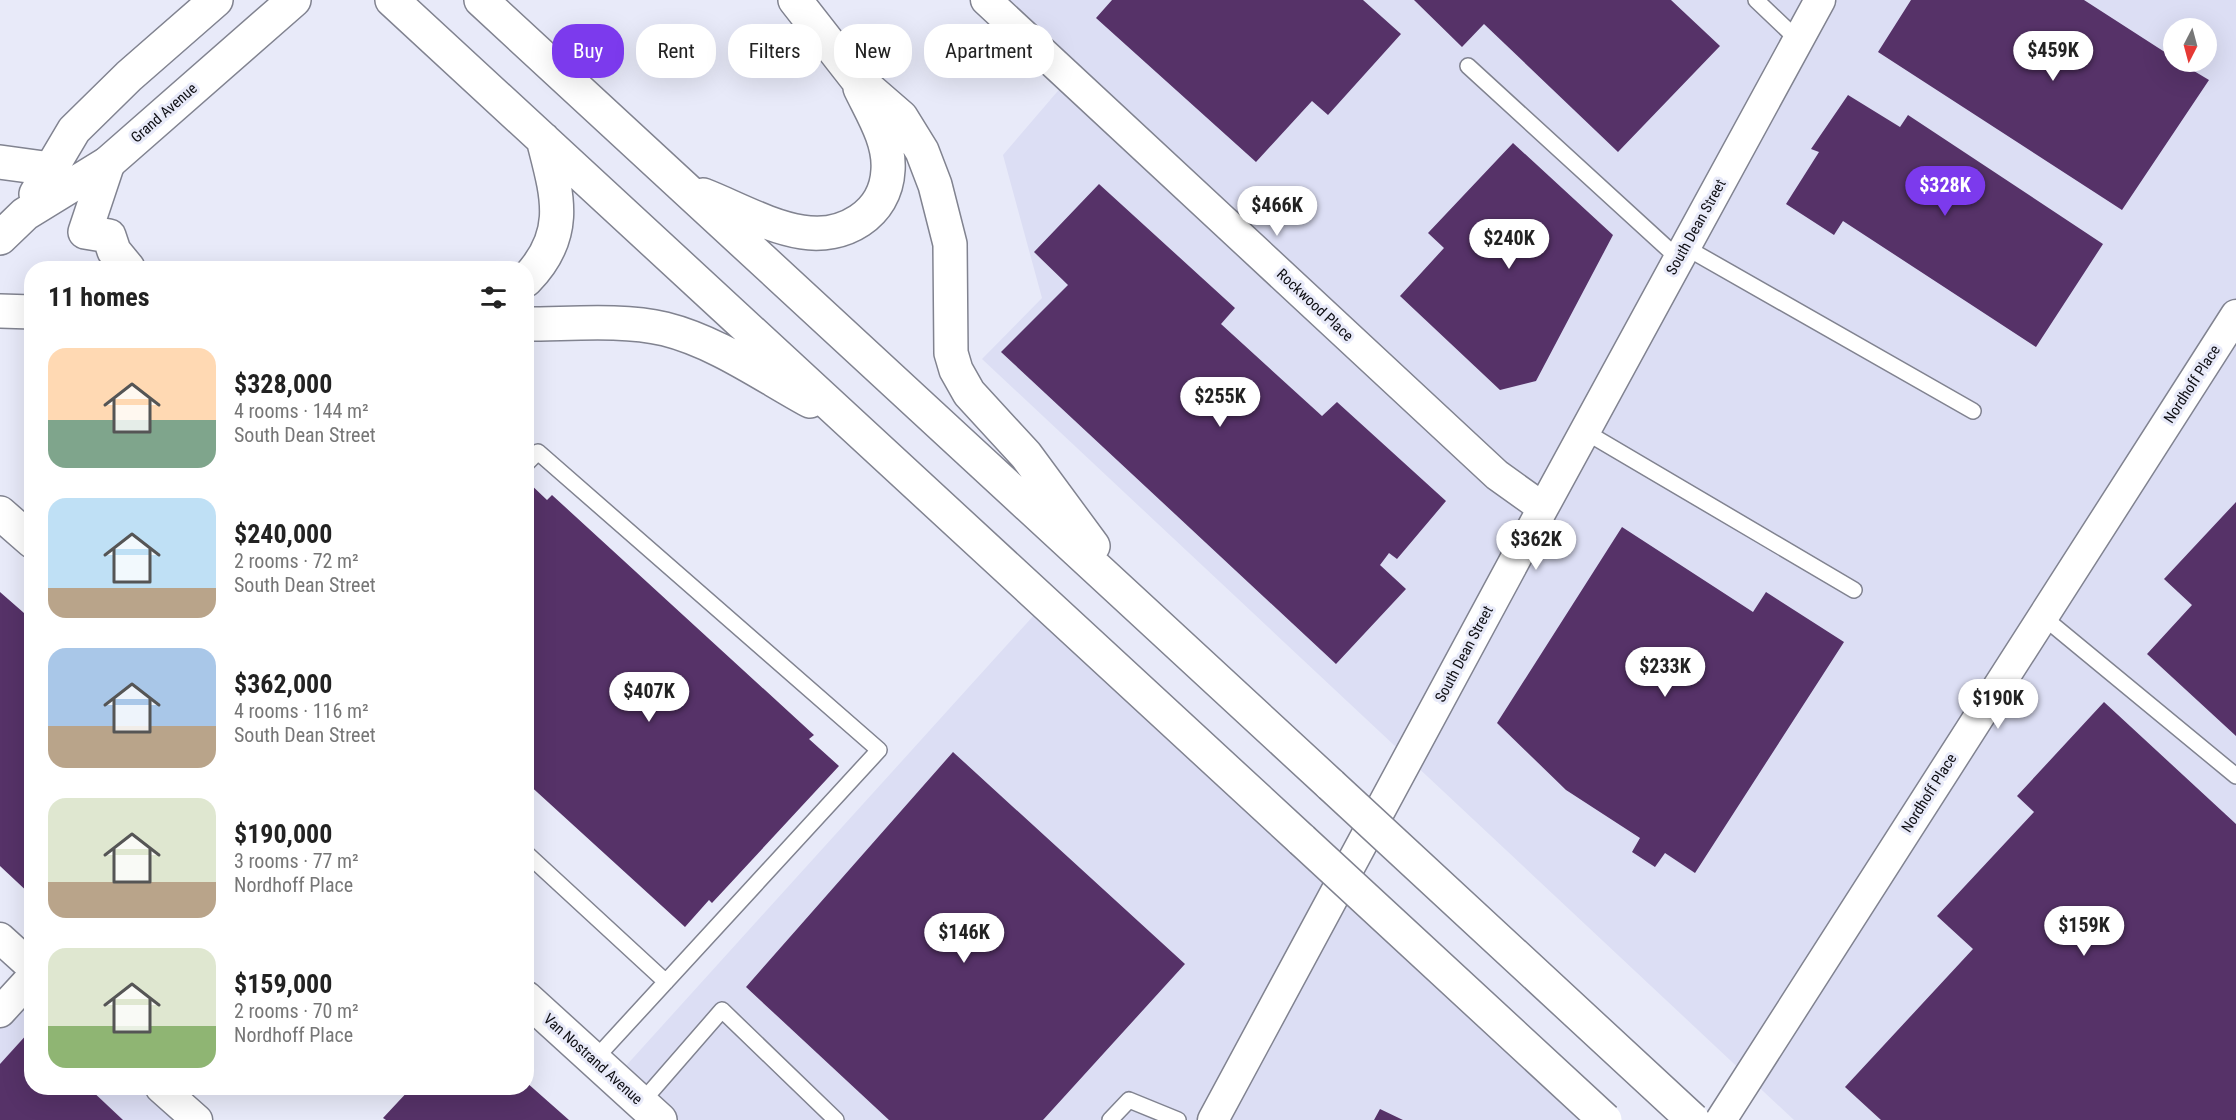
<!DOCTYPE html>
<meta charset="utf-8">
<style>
body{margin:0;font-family:"Roboto Condensed",sans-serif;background:#f6f6f6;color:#222;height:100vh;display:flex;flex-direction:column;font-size:22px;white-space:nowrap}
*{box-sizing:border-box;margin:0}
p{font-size:20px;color:#767676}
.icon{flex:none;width:33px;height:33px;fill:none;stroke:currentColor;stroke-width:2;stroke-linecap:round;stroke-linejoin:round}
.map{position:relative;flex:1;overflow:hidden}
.side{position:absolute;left:24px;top:261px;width:510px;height:834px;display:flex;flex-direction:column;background:#fff;border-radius:24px;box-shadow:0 6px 24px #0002}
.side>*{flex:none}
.top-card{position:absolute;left:552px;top:24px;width:570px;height:54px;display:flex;gap:12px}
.needle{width:39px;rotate:186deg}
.fabs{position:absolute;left:2163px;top:18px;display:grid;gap:12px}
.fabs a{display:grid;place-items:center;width:54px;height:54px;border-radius:50%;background:#fff;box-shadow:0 6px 24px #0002;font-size:30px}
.price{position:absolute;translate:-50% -51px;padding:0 14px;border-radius:21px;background:#fff;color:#222;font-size:20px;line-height:39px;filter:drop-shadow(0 2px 3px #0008)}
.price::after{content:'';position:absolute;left:50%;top:36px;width:18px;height:14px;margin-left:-9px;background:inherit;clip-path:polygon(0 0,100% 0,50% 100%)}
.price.active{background:#7c3aed;color:#fff}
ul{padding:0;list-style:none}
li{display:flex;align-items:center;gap:18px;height:150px;padding:0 24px}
li span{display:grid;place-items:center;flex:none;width:168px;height:120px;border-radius:18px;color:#555}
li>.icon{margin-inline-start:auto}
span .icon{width:72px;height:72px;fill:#fffc;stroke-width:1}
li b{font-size:26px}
h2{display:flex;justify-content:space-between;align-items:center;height:72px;padding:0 24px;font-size:26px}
.pill{padding:0 21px;border-radius:24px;background:#fff;box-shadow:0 6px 24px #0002;font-size:21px;line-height:54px}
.pill.active{background:#7c3aed;color:#fff}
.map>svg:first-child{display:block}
.built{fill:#dcdef4;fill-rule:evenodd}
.building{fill:#563268}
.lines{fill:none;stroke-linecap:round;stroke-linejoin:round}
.lane-casing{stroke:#818390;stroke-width:18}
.street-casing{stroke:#818390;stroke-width:33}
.primary-casing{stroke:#818390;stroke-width:36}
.highway-casing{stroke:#818390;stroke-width:36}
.lane{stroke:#fff;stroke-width:15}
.street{stroke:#fff;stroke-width:30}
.primary{stroke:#fff;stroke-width:33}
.highway{stroke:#fff;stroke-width:33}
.highway-bridge-casing{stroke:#818390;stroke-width:36;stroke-linecap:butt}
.highway-bridge{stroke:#fff;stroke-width:33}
.labels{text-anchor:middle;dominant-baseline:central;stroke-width:6;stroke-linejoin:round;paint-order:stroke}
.street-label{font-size:15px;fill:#0e0e13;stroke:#e8eaf9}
</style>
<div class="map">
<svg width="2236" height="1120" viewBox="0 0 2236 1120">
<rect width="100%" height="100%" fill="#e8eaf9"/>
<path class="built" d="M997 0H2236V1120H1794L982 359 1042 298 1003 155 1069 78ZM2174 28H2206V62H2174Z
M1045 603 1605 1120H660L614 1079Z
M31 977 32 1088H161L197 1120H0V1012Z"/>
<path class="building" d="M1112 0H1363L1401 34 1328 115 1312 101 1256 162 1096 18Z
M1414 0H1671L1720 46 1618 152 1484 24 1462 47Z
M1911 0H2084L2174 58V62H2179L2209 80 2122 210 1878 52Z
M1848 95 1900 127 1908 115 2103 244 2036 347 1843 221 1834 235 1786 204 1819 152 1811 149Z
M1513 143 1613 235 1536 381 1500 390 1400 296 1444 248 1428 233Z
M1099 184 1235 308 1221 324 1322 416 1337 402 1446 501 1397 559 1389 553 1380 565 1406 589 1336 664 1001 352 1068 285 1034 252Z
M526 480 547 500 552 495 814 735 809 739 839 766 712 903 709 900 685 927 526 782Z
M2236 502V736L2147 654 2192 605 2164 579Z
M1622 527 1753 612 1766 592 1844 642 1695 873 1665 853 1655 867 1632 852 1640 838 1566 790 1497 723Z
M0 592 32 620V896L0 866Z
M2104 702 2236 824V1120H1881L1845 1087 1973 949 1937 916 2034 812 2017 796Z
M953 752 1185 964 1043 1120H889L746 987Z
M29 1032 32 1034V1088H89L123 1120H0V1064Z
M526 1082 569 1120H386L383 1118 411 1088H526Z
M1380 1109 1403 1120H1374Z"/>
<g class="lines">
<defs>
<path id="lane" d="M1756 0 1798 40
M1468 66 1679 259
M1685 247 1973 411
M1584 431 1854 590
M526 464 538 452 879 750 594 1060
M2042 616 2236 776
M526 853 666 982
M641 1103 722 1010 836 1120
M1110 1120 1129 1100 1178 1120"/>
<path id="street" d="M986 0 1497 475 1543 508
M0 938 32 967
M0 1012 32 977
M161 1088 197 1120
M1213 1120 1543 508 1820 0
M1721 1120 2236 315"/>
<path id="primary" d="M36 194 74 130 129 76 216 0
M0 238 25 214 108 163 294 0
M0 513 32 541
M526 998 660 1120"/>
<path id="highway" d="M392 0 1302 840
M481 0 1331 785
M795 0 856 78 901 117 922 151 935 185 950 244 951 353 956 370 969 393 1026 455 1093 546
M0 162 51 169
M108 163 85 232 109 236 114 251 128 268
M703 195C734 207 769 227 802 232 843 239 886 215 888 170 890 141 872 113 860 88
M526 280C571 234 557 194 543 139
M0 311 32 312
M526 324C571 324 622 319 665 329 717 342 764 376 810 401"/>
</defs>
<use href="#lane" class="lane-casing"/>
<use href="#street" class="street-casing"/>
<use href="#primary" class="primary-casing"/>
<use href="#highway" class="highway-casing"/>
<use href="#lane" class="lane"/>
<use href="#street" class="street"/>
<use href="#primary" class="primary"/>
<use href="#highway" class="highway"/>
<defs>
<path id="highway-bridge" d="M1331 785 1693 1120
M1302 840 1605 1120"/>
</defs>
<use href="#highway-bridge" class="highway-bridge-casing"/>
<use href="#highway-bridge" class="highway-bridge"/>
</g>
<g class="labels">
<g class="street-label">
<text transform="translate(164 113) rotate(-41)">Grand Avenue</text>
<text transform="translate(1696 227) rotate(-61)">South Dean Street</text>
<text transform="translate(1315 305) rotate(43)">Rockwood Place</text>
<text transform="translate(2192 384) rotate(-57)">Nordhoff Place</text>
<text transform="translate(1464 654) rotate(-62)">South Dean Street</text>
<text transform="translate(1929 793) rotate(-58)">Nordhoff Place</text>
<text transform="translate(593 1059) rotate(42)">Van Nostrand Avenue</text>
</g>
</g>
</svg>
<div class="fabs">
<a><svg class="needle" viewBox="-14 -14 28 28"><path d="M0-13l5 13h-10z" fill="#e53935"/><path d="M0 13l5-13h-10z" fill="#767676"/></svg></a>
</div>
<b class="price" style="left:2053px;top:82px">$459K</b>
<b class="price active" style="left:1945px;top:217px">$328K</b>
<b class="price" style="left:1277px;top:237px">$466K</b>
<b class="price" style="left:1509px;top:270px">$240K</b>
<b class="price" style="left:1220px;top:428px">$255K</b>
<b class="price" style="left:1536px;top:571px">$362K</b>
<b class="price" style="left:1665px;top:698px">$233K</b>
<b class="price" style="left:649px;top:723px">$407K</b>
<b class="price" style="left:1998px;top:730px">$190K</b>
<b class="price" style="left:2084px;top:957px">$159K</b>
<b class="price" style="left:964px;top:964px">$146K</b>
<div class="top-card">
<a class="pill active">Buy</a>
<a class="pill">Rent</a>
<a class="pill">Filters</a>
<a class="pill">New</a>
<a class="pill">Apartment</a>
</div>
<section class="side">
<h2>11 homes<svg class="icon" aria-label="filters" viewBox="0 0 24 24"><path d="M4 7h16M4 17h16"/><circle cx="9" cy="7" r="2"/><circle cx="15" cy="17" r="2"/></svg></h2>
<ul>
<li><span style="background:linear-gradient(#ffd9b3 60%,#7fa58c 0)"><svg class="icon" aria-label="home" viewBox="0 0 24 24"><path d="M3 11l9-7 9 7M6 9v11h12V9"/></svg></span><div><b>$328,000</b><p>4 rooms · 144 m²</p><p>South Dean Street</p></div></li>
<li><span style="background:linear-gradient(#bfe0f5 75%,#b9a48a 0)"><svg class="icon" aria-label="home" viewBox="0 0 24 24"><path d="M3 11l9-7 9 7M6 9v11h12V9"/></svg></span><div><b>$240,000</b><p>2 rooms · 72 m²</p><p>South Dean Street</p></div></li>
<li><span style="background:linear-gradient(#a9c7e8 65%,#b9a48a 0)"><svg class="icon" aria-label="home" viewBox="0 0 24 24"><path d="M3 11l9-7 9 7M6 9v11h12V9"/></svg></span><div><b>$362,000</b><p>4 rooms · 116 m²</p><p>South Dean Street</p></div></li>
<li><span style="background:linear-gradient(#dfe7d0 70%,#b9a48a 0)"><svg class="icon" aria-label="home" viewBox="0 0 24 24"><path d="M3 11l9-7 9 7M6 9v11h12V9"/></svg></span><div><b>$190,000</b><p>3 rooms · 77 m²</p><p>Nordhoff Place</p></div></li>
<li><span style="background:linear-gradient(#dfe7d0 65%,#8fb573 0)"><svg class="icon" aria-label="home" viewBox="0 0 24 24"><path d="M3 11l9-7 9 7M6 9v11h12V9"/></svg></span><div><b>$159,000</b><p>2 rooms · 70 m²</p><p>Nordhoff Place</p></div></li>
</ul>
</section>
</div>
